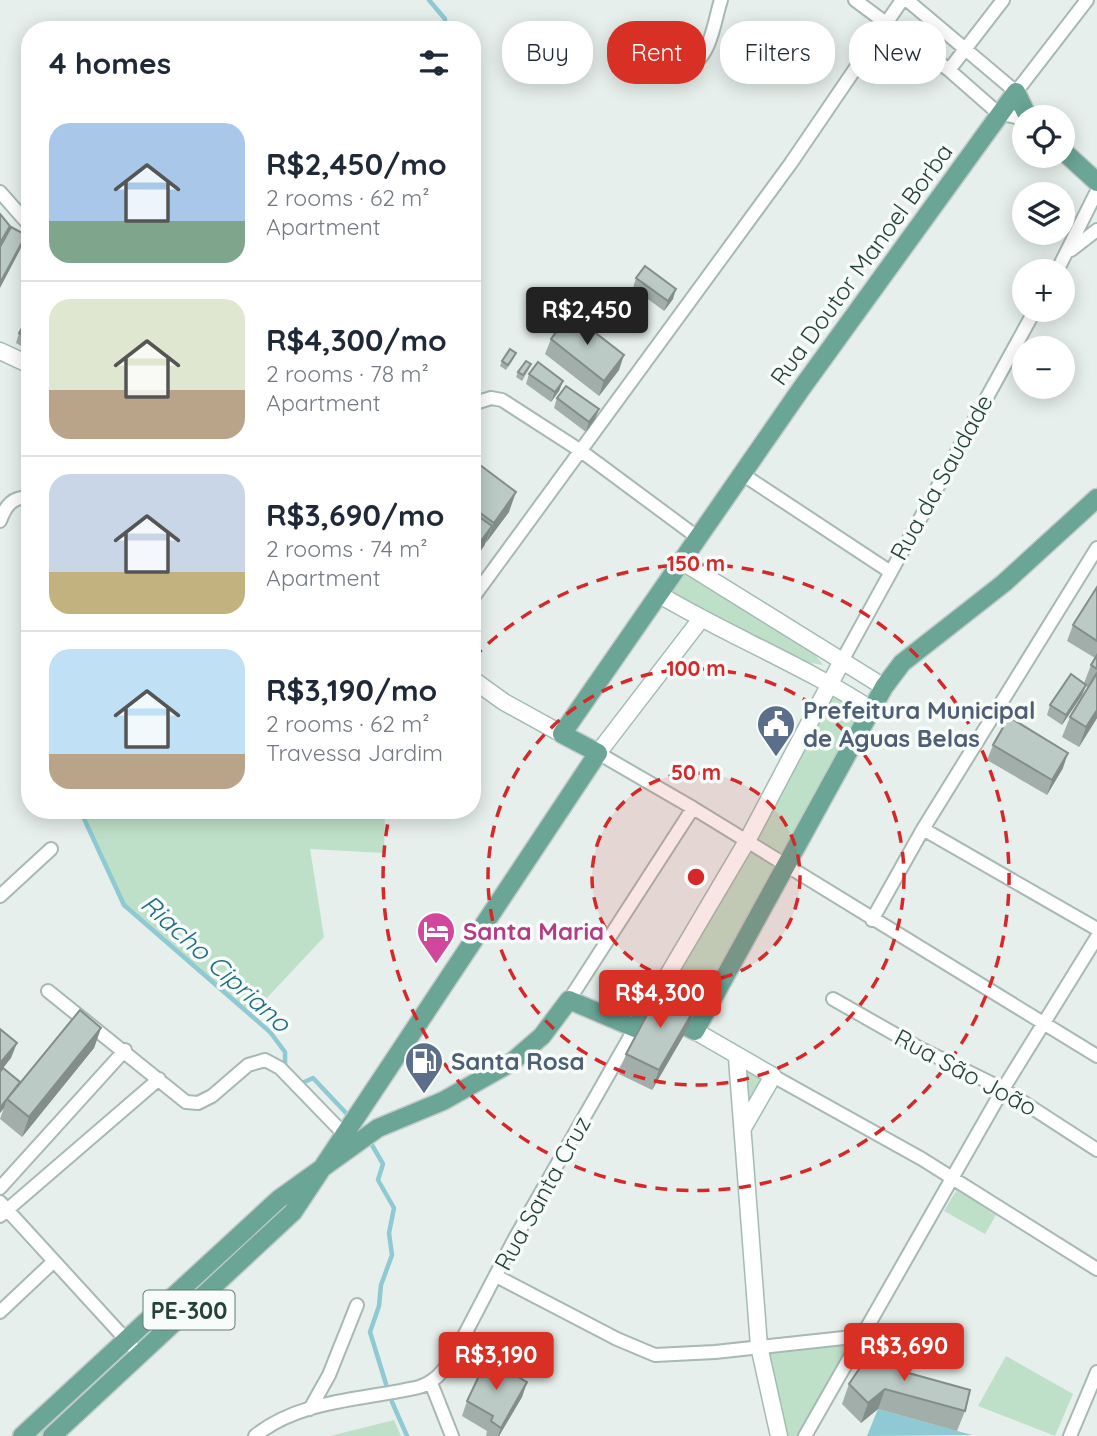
<!DOCTYPE html>
<meta charset="utf-8">
<style>
body{margin:0;font-family:Quicksand,sans-serif;background:#f6f6f7;color:#1f2937;height:100vh;display:flex;flex-direction:column;font-size:26px;white-space:nowrap}
*{box-sizing:border-box;margin:0}
p{font-size:23px;color:#747a83}
.icon{flex:none;width:38px;height:38px;fill:none;stroke:currentColor;stroke-width:2;stroke-linecap:round;stroke-linejoin:round}
.map{position:relative;flex:1;overflow:hidden}
.drawer{position:absolute;left:21px;top:21px;width:460px;height:798px;display:flex;flex-direction:column;background:#fff;border-radius:28px;box-shadow:0 4px 18px #0003}
.drawer>*{flex:none}
.hud{position:absolute;left:502px;top:21px;width:488px;height:63px;display:flex;gap:14px}
.controls{position:absolute;left:1012px;top:105px;display:grid;gap:14px}
.controls a{display:grid;place-items:center;width:63px;height:63px;border-radius:50%;background:#fff;box-shadow:0 4px 18px #0003;font-size:35px}
.price{position:absolute;translate:-50% -60px;padding:0 16px;border-radius:7px;background:#d93025;color:#fff;font-size:23px;line-height:46px;filter:drop-shadow(0 2px 4px #0008)}
.price::after{content:'';position:absolute;left:50%;top:42px;width:21px;height:16px;margin-left:-10px;background:inherit;clip-path:polygon(0 0,100% 0,50% 100%)}
.price.active{background:#222;color:#fff}
ul{padding:0;list-style:none}
li{display:flex;align-items:center;gap:21px;height:175px;padding:0 28px}
li+li{border-top:2px solid #e0e1e3}
li span{display:grid;place-items:center;flex:none;width:196px;height:140px;border-radius:21px;color:#555}
li>.icon{margin-inline-start:auto}
span .icon{width:84px;height:84px;fill:#fffc;stroke-width:1}
li b{font-size:30px}
h2{display:flex;justify-content:space-between;align-items:center;height:84px;padding:0 28px;font-size:30px}
.chip{padding:0 24px;border-radius:28px;background:#fff;box-shadow:0 4px 18px #0003;font-size:24px;line-height:63px}
.chip.active{background:#d93025;color:#fff}
.map>svg:first-child{display:block}
.green{fill:#bfe0c8}
.water{fill:#8ec9d4}
.lines{fill:none;stroke-linecap:round;stroke-linejoin:round}
.stream{stroke:#8ec9d4;stroke-width:4.5}
.street-casing{stroke:#a8b8b2;stroke-width:16}
.secondary-casing{stroke:#a4bbb3;stroke-width:19}
.primary-casing{stroke:#c2cac8;stroke-width:21}
.street{stroke:#fff;stroke-width:12}
.secondary{stroke:#fff;stroke-width:16}
.primary{stroke:#6aa596;stroke-width:18}
.wall{fill:#a1aea9}
.shaded-wall{fill:#838d89}
.building{fill:#bbcac4;stroke:#838d89;stroke-width:2}
.ring{fill:none;stroke:#d62828;stroke-width:3.5;stroke-dasharray:12 9}
.labels{text-anchor:middle;dominant-baseline:central;stroke-width:7;stroke-linejoin:round;paint-order:stroke}
.shield{fill:#f7fbf9;stroke:#637a73;stroke-width:2}
.shield-label{font-size:23px;font-weight:bold;fill:#24423a}
.street-label{font-size:24px;fill:#24423a;stroke:#f7fbf9}
.service-label{font-size:24px;font-weight:bold;fill:#4e5e75;stroke:#f7fbf9;text-anchor:start}
.hotel-label{font-size:24px;font-weight:bold;fill:#b23c85;stroke:#f7fbf9;text-anchor:start}
.water-label{font-size:26px;font-style:italic;fill:#1c6f80;stroke:#f7fbf9}
.centre{fill:#d62828;stroke:#f7fbf9;stroke-width:3.5}
.ring-label{font-size:21px;text-anchor:middle;font-weight:bold;fill:#d62828;stroke:#f7fbf9;stroke-width:7;stroke-linejoin:round;paint-order:stroke}
</style>
<div class="map">
<svg width="1097" height="1436" viewBox="0 0 1097 1436">
<rect width="100%" height="100%" fill="#e6efeb"/>
<path class="green" d="M684 568 805 641 823 665 792 660 666 593Z
M832 688 866 710 786 864 752 840Z
M80 810H385L384 853 310 849 324 937 251 1015 124 905Z
M749 846 782 868 694 1027 654 1006Z
M741 1063 768 1078 745 1117Z
M957 1189 996 1215 985 1234 944 1211Z
M300 1192 286 1214 49 1436H28L127 1342Z
M854 1341 800 1436H784L763 1351Z
M1006 1356 1073 1394 1055 1436 978 1406Z
M394 1420 401 1436H330Z"/>
<path class="water" d="M878 1409 972 1435 867 1436Z"/>
<g class="lines">
<path class="stream" d="M429 0 445 19V30
M80 810 124 905 270 1032 285 1052V1067
M298 1081 300 1084 313 1078 346 1113
M372 1145 383 1164 378 1180 394 1208 389 1233 392 1255 381 1285 379 1306 370 1332 386 1384
M392 1402 407 1436"/>
<defs>
<path id="street" d="M855 0 949 70 998 113 1024 119
M907 0 1016 92 1087 0
M651 67C663 66 679 68 690 65 711 58 715 17 721 0
M949 70 1003 0
M0 192 30 226
M1071 250 1097 230
M1057 271 1097 191
M472 404 491 398 502 400 581 451 697 537
M742 474 889 571
M0 521C6 505 12 497 30 497
M472 599 791 163 902 0
M843 659 1035 310
M598 753 693 808 1097 1056
M923 829 1097 929
M0 896 51 849
M872 920 923 829 1097 548
M48 991 186 1102 198 1103 212 1096 248 1065 265 1060 280 1068 344 1134
M833 999 921 1049 1003 1089 1097 1150
M569 1000 693 808
M773 1076 922 1159 1097 1269
M0 1188 125 1050
M0 1202 140 1355
M0 1216 159 1079
M496 1276 617 1339 655 1355 715 1352 862 1336
M0 1312 53 1262
M431 1383 452 1436
M310 1409 329 1375 357 1305
M255 1436C300 1399 365 1400 419 1387 435 1382 442 1372 452 1359L514 1240 635 1028
M805 1436 1003 1089 1097 937
M1070 1436 1097 1372"/>
<path id="secondary" d="M0 351 30 365
M681 561 884 687
M660 595C729 636 805 666 872 710
M472 679 504 702 562 734
M598 753 701 619
M649 1007 747 841 843 659
M695 1031 773 1076 743 1128
M737 1058 759 1346 779 1436"/>
<path id="primary" d="M1062 150 1097 182
M22 1436 279 1199 378 1128 443 1101 512 1062 542 1036 569 1000 635 1028 649 1007 695 1031 884 687 902 663 1004 583 1097 498
M52 1436 293 1212 598 753 562 734 801 389 1016 92 1028 117"/>
</defs>
<use href="#street" class="street-casing"/>
<use href="#secondary" class="secondary-casing"/>
<use href="#primary" class="primary-casing"/>
<use href="#street" class="street"/>
<use href="#secondary" class="secondary"/>
<use href="#primary" class="primary"/>
</g>
<path class="wall" d="M636 278 673 299 664 311 633 288Z
M30 314V351L16 343 19 333Z
M551 339 619 370 599 396 545 354Z
M514 358 506 370 500 366 502 361Z
M531 364 529 369 522 381 516 377 518 372Z
M529 374 563 381 559 391 551 402 526 384Z
M557 398 595 419 586 432 554 408Z
M472 459 509 512 486 542 484 546 472 563Z
M1097 587V718L1079 747 1062 737 1070 717 1088 688 1086 686 1082 695 1062 725 1047 715 1050 705 1084 683 1091 665 1095 658 1067 641 1073 625Z
M993 745 1063 768 1047 795 987 760Z
M101 1028 94 1048 22 1137 0 1119 4 1108 0 1113V1072L20 1084Z
M688 1028 652 1090 619 1074 626 1054Z
M905 1372 965 1411 957 1431 878 1409 861 1423 842 1404 849 1384Z
M527 1382 522 1397 499 1436H486L487 1431 462 1416 467 1401Z"/>
<path class="shaded-wall" d="M26 235 20 250 0 288V283Z
M676 289 673 299 664 311 668 301Z
M624 355 619 370 599 396 604 381Z
M563 381 559 391 551 402 555 392Z
M599 409 595 419 586 432 589 422Z
M516 492 509 512 486 543 494 523Z
M492 526 484 546 472 563V553Z
M1086 685 1082 695 1062 725 1066 715Z
M1097 710V718L1079 747 1086 727Z
M1068 753 1063 768 1047 795 1052 780Z
M695 1008 688 1028 652 1090 659 1070Z
M101 1028 94 1048 22 1137 29 1117Z
M17 1043 11 1058 0 1072V1063Z
M7 1099 4 1108 0 1113V1108Z
M527 1382 522 1397 499 1436H498L501 1428Z
M885 1389 878 1409 861 1423 868 1403Z"/>
<path class="building" d="M0 214 10 226 0 243Z
M11 227 26 235 0 283V247Z
M645 266 676 289 668 301 636 278Z
M570 313 624 355 604 381 551 339Z
M30 314V339L19 333Z
M510 349 516 353 508 365 502 361Z
M526 361 531 364 523 375 518 372Z
M538 362 563 381 555 392 529 374Z
M566 386 599 409 589 422 557 398Z
M472 459 516 492 494 523 472 507Z
M472 512 492 526 472 553Z
M1097 587V641L1073 625Z
M1097 655V669L1091 665Z
M1097 673V710L1086 727 1070 717Z
M1071 674 1086 685 1066 715 1050 705Z
M1009 717 1068 753 1052 780 993 745Z
M661 989 695 1008 659 1070 626 1054Z
M80 1010 101 1028 29 1117 7 1099Z
M0 1029 17 1043 0 1063Z
M3 1068 20 1082 0 1108V1072Z
M883 1353 898 1356 907 1364 905 1372 970 1390 965 1411 885 1389 868 1403 849 1384 868 1356 877 1359Z
M487 1359 527 1382 501 1428 491 1421 493 1416 467 1401Z"/>
<circle cx="696" cy="877" r="104" fill="#d62828" fill-opacity=".12"/>
<g class="ring">
<circle cx="696" cy="877" r="104"/>
<circle cx="696" cy="877" r="208"/>
<path d="M473 658A313 313 0 1 1 390 812"/>
</g>
<defs>
<symbol id="civic-pin" viewBox="-11 -11 22 30"><path d="M0 17L-7.5 6A9.5 9.5 0 1 1 7.5 6Z" fill="#5c6f8a" stroke="#f7fbf9"/><path d="M-.6-6.5H3V-4.5H.6V-3L4-1V1h2V6H-6V1h2V-1L-.6-3ZM-1.2 2.5V6h2.4V2.5Z" fill="#fff"/></symbol>
<symbol id="hotel-pin" viewBox="-11 -11 22 30"><path d="M0 17L-7.5 6A9.5 9.5 0 1 1 7.5 6Z" fill="#d1479c" stroke="#f7fbf9"/><path d="M-6-4.5h1.5V1H6V5H4.5V3h-9V5H-6ZM-4 0a1.8 1.8 0 1 1 3.6 0ZM.5 0V-2.5h3Q6-2.5 6 0Z" fill="#fff"/></symbol>
<symbol id="fuel-pin" viewBox="-11 -11 22 30"><path d="M0 17L-7.5 6A9.5 9.5 0 1 1 7.5 6Z" fill="#5c6f8a" stroke="#f7fbf9"/><path d="M-5.5-6h7V0h2V4h1.3V-2.5L3-4.5l.8-.8L6-3V5H2.5V1h-1V6h-7ZM-4.2-4.7v3.2H.2V-4.7Z" fill="#fff"/></symbol>
</defs>
<g fill-rule="evenodd">
<use href="#civic-pin" x="754" y="702" width="44" height="60"/>
<use href="#hotel-pin" x="414" y="909" width="44" height="60"/>
<use href="#fuel-pin" x="402" y="1039" width="44" height="60"/>
</g>
<g class="labels">
<rect class="shield" x="143.5" y="1290.5" width="91" height="39" rx="5"/>
<g class="shield-label">
<text x="189" y="1310">PE-300</text>
</g>
<g class="street-label">
<text transform="translate(861 264) rotate(-54)">Rua Doutor Manoel Borba</text>
<text transform="translate(941 477) rotate(-61)">Rua da Saudade</text>
<text transform="translate(966 1072) rotate(28)">Rua São João</text>
<text transform="translate(542 1193) rotate(-61)">Rua Santa Cruz</text>
</g>
<g class="service-label">
<text x="803" y="710">Prefeitura Municipal<tspan x="803" dy="28">de Aguas Belas</tspan></text>
<text x="451" y="1061">Santa Rosa</text>
</g>
<g class="hotel-label">
<text x="463" y="931">Santa Maria</text>
</g>
<g class="water-label">
<text transform="translate(216 963) rotate(42)">Riacho Cipriano</text>
</g>
</g>
<circle cx="696" cy="877" r="10" class="centre"/>
<g class="ring-label">
<text x="696" y="571">150 m</text>
<text x="696" y="676">100 m</text>
<text x="696" y="780">50 m</text>
</g>
</svg>
<div class="controls">
<a><svg class="icon" aria-label="locate" viewBox="0 0 24 24"><circle cx="12" cy="12" r="6"/><path d="M12 2v4M12 18v4M2 12h4M18 12h4"/></svg></a>
<a><svg class="icon" aria-label="layers" viewBox="0 0 24 24"><path d="M12 4l9 5-9 5-9-5zM3 14l9 5 9-5"/></svg></a>
<a>+</a>
<a>−</a>
</div>
<b class="price active" style="left:587px;top:347px">R$2,450</b>
<b class="price" style="left:660px;top:1030px">R$4,300</b>
<b class="price" style="left:904px;top:1383px">R$3,690</b>
<b class="price" style="left:496px;top:1392px">R$3,190</b>
<div class="hud">
<a class="chip">Buy</a>
<a class="chip active">Rent</a>
<a class="chip">Filters</a>
<a class="chip">New</a>
</div>
<section class="drawer">
<h2>4 homes<svg class="icon" aria-label="filters" viewBox="0 0 24 24"><path d="M4 7h16M4 17h16"/><circle cx="9" cy="7" r="2"/><circle cx="15" cy="17" r="2"/></svg></h2>
<ul>
<li><span style="background:linear-gradient(#a9c7e8 70%,#7fa58c 0)"><svg class="icon" aria-label="home" viewBox="0 0 24 24"><path d="M3 11l9-7 9 7M6 9v11h12V9"/></svg></span><div><b>R$2,450/mo</b><p>2 rooms · 62 m²</p><p>Apartment</p></div></li>
<li><span style="background:linear-gradient(#dfe7d0 65%,#b9a48a 0)"><svg class="icon" aria-label="home" viewBox="0 0 24 24"><path d="M3 11l9-7 9 7M6 9v11h12V9"/></svg></span><div><b>R$4,300/mo</b><p>2 rooms · 78 m²</p><p>Apartment</p></div></li>
<li><span style="background:linear-gradient(#c9d6e8 70%,#c2b280 0)"><svg class="icon" aria-label="home" viewBox="0 0 24 24"><path d="M3 11l9-7 9 7M6 9v11h12V9"/></svg></span><div><b>R$3,690/mo</b><p>2 rooms · 74 m²</p><p>Apartment</p></div></li>
<li><span style="background:linear-gradient(#bfe0f5 75%,#b9a48a 0)"><svg class="icon" aria-label="home" viewBox="0 0 24 24"><path d="M3 11l9-7 9 7M6 9v11h12V9"/></svg></span><div><b>R$3,190/mo</b><p>2 rooms · 62 m²</p><p>Travessa Jardim</p></div></li>
</ul>
</section>
</div>
